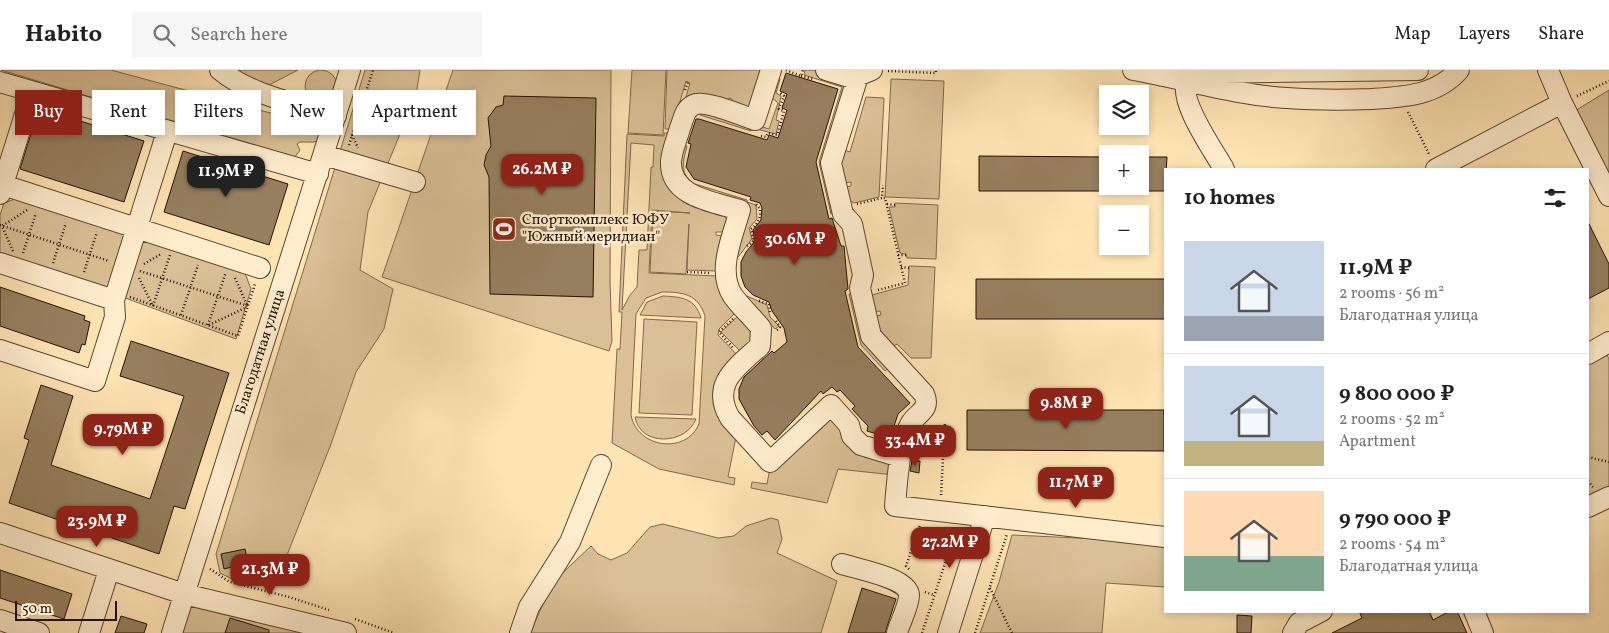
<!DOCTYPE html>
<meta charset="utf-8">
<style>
body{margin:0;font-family:Vollkorn,serif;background:#f6f6f6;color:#222;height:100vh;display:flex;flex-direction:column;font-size:19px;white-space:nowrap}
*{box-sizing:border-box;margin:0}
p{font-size:16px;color:#767676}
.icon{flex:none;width:28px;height:28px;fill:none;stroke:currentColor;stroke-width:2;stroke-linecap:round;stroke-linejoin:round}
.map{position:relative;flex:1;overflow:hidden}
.side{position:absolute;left:1164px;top:98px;width:425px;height:445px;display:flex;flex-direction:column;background:#fff;border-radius:0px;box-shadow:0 2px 8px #0003}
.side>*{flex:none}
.hud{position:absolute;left:15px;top:20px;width:475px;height:45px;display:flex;gap:10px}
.buttons{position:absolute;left:1099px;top:15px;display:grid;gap:10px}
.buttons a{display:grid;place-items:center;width:50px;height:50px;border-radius:0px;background:#fff;box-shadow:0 2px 8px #0003;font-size:25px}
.scale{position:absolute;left:15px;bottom:12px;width:102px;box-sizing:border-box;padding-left:5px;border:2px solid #251202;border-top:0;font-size:14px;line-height:18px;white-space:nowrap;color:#251202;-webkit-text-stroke:4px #ffedce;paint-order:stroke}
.price{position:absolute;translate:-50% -42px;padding:0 11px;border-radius:10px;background:#8f2418;color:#fff;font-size:16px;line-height:32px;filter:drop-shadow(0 1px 2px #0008)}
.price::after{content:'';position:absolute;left:50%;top:30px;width:15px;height:11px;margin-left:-8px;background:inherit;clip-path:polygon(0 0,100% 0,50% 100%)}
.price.on{background:#222;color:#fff}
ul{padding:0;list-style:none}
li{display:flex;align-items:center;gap:15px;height:125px;padding:0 20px}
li+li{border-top:1px solid #e0e0e0}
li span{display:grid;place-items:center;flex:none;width:140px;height:100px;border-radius:0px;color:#555}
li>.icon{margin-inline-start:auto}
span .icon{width:60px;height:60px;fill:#fffc;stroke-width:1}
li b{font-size:21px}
h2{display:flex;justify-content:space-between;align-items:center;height:60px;padding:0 20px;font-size:21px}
.tag{padding:0 18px;border-radius:0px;background:#fff;box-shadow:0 2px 8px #0003;font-size:18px;line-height:45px}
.tag.on{background:#8f2418;color:#fff}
header{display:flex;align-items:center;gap:30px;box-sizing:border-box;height:70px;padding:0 25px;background:#fff;border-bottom:1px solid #e0e0e0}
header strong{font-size:24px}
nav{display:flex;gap:28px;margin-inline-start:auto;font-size:18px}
.search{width:350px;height:45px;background:#f6f6f6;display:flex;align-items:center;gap:12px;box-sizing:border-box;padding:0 18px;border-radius:0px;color:#767676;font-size:19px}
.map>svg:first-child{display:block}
.green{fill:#dac096;stroke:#80694c;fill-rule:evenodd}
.building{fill:#967f5f;stroke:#251202}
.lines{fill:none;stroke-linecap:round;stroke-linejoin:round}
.minor-casing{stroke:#5c462e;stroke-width:22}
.path{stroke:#251202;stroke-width:2.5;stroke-dasharray:1 2.5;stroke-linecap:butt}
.minor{stroke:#ffedce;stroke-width:20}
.labels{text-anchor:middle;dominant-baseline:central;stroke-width:5;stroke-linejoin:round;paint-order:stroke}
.poi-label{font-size:15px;fill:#251202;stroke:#ffedce;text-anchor:start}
.street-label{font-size:15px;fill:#251202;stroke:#ffedce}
</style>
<header>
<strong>Habito</strong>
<div class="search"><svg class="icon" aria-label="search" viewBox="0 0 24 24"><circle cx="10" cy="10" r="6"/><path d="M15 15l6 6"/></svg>Search here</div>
<nav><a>Map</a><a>Layers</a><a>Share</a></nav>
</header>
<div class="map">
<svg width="1609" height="563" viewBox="0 0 1609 563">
<rect width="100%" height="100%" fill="#ffe4b4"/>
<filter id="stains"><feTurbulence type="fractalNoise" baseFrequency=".004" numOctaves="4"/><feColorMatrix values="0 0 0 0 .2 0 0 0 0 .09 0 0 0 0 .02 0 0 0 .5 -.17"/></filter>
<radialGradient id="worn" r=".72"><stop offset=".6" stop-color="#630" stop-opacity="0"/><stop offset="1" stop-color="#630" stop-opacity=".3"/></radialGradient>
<path class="green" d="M1 0H111L315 55 320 59 319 70 314 72H300L297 74 300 80 295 87 282 85Z
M233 0H298L269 15 241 6Z
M365 0H420L416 25 368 142 360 200 393 219 384 259 356 302 331 374 278 508 240 513 220 503 216 484Z
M453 0H611L610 211 612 271 609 281 382 207Z
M632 0H666L663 65 628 63Z
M667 0H762L750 36 748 38 731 34 732 29 729 28 727 33 685 30 690 13 686 11 672 59H665Z
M805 0H813L846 11 827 91 838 142 831 144 819 92 842 17 804 5Z
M305 16a16 16 0 1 1 32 0a16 16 0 1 1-32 0Z
M778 8 780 9 776 23 781 26 776 50 779 51 776 64 752 58 751 61 700 45 702 38 769 59 778 33 772 28Z
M891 9 944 11 939 129 885 127Z
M1609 20V121L1570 44Z
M866 27 884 28 879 127 854 133 848 129 846 117 851 116V112L844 113 840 95 844 80 850 82Z
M664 63H670L663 89 728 150 725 162H716V165L724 166 717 201 687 200 689 154 686 204 650 202 653 141 690 143 652 140 649 203 717 206 736 242 719 259 718 265 740 288 730 298 737 362 728 407 735 408 734 415 659 399 612 373 617 279H620L622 242H619L627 64 664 66ZM631 73 654 75 653 97H651L647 180H639L637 217 630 225 622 240ZM662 222C683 222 698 224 705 246L699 354C686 385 637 378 631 345L636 244 646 228Z
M683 75 687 76C683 92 679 105 695 114L747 130V132L756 135 757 149 749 158 752 169 738 187 732 185 743 164 750 138 693 121 678 106Z
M15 129 124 162 128 171 109 221 0 186V145L4 133Z
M895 133 938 135 936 189 907 188 906 184 900 183 889 137H895Z
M147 168 243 198 251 219 236 269 120 226 138 173Z
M909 196 935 197 931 288H911L897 274 892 277 879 262 875 246 881 245 880 241 874 242 872 225 908 215Z
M856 222 892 295 885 301 861 275 849 224Z
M663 226C682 227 695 228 701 248L640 245 647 232Z
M747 226 767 235 770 247 779 256 775 259 760 243 742 230Z
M739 245 752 260V270L741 282 721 262Z
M644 249 697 252 692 345 639 343Z
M1606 283 1609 289V416L1588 427V292Z
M635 347 696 349C686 375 640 377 635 347Z
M831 349 889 388 894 405 838 399 827 433 751 418 752 412 767 414 770 398Z
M771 448 778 450 782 469 777 483 837 511 821 563H530L553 512 591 476 598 484 611 490 627 483 650 457 663 454 718 468 734 466 746 456Z
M1012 465 1165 472V517L1106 513 1102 563H980L999 512Z
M188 532 325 563H178Z"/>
<path class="building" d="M786 3 838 19 816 92 829 149 832 148 841 176H844L848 219 845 221 858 277 910 333 898 344 890 368 867 361 868 356 852 339 855 336 840 320 837 322 832 317 823 324 821 321 775 370 767 361 762 365 754 356 739 329V319L744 307 772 281 774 283 787 272 784 258 772 241 769 232 753 225 745 217 741 206V192L746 182 755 171 753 160 761 150 762 138 760 133 750 130 751 127 694 109 686 97 691 74 688 73 696 49H699L767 70 769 65 778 68 787 40 782 38 787 24 780 21Z
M504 26 596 28 593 227 490 224 489 107 484 95 486 85 491 76 488 48 496 37 503 35Z
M39 38 144 71 124 132 20 99Z
M183 81 288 114 269 175 164 142Z
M979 86 1108 87V121H979Z
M1140 87H1167L1165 121H1140Z
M1588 152 1609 194V218L1588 229Z
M976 209H1165V249H976Z
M0 217 85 246 84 250 90 252 85 275 82 274 79 283 0 256Z
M131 271 229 303 185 439 174 436 159 484 9 433 29 370 24 368 41 315 73 326 51 395 150 429 184 326 120 306Z
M967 340H1164V381L967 380Z
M912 391H920L919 403 910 401Z
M245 479 248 493 224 499 221 484Z
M0 500 72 524 64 549 0 528Z
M862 518 896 529 885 563H848Z
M1359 541H1429L1433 550 1450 541H1457L1467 563H1332L1362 548Z
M1237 545 1252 546 1251 563H1237Z
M121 546 147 554 144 563H115Z
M230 548 269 560V563H225Z"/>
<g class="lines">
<defs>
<path id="minor" d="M220 0C249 25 300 34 336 46
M771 0 755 50C743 46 708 31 696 34 685 37 684 48 680 58 677 69 672 80 671 91 669 127 714 132 740 140 733 166 716 201 733 226 741 237 752 247 761 258L760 276C737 297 710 314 730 348L770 392 831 335 849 355 852 366 861 375 900 387
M826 0 852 8 872 0
M1133 0C1184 9 1235 25 1287 28 1315 30 1343 30 1371 29 1403 27 1436 26 1459 0
M1548 0 1562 33 1609 126
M858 6 831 93 843 144 852 154 863 205 860 218 871 266 924 324C931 340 918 342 911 353 899 373 897 413 895 436L1165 467
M0 12 318 104
M324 85 415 112
M1224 99C1214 81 1176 28 1188 10 1192 4 1199 4 1205 3L1418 0
M1436 99 1562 33
M0 114 260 198
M0 124 32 22
M0 193 114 230 115 247 95 311 0 280
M114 230 167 62
M1588 284 1609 272
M1588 437 1609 427
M0 463 184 524 346 563
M842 494C857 499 908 508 909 525 909 536 900 552 897 563
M1474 541 1483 563
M0 550 39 563
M89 563 109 500
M172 563 350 0
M520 563 529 537 570 472 601 395
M948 563 985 446
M1293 563 1299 553 1322 541"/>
</defs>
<use href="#minor" class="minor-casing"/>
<path class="path" d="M786 0 801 6 803 0
M888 1 936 3V0
M801 6 813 9
M685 20 688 12
M1577 26 1609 11
M1408 42 1429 84
M352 65 358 78
M761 66 766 67 768 63 777 65 784 41 779 39 784 26 780 23
M349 75 373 0
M857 134 882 128 883 115
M887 134 895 135
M0 155 109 191
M747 176 754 171 751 159C758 154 761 147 760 139L755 133
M13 181 2 156 27 140
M23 183 36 143
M898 185H907
M53 193 66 153
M144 194 161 184
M901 197 909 198
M140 201 248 236
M84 202 97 162
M687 202 711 203
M139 208 153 236 170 185
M235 208 247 235
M878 220 905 213 885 128H882
M130 227 238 266 255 214
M759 231 769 234 770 243
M181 245 198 195
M733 249 719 262 734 279
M776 251 780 257 777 260
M208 255 226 202
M209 255 247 237
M1588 387 1609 392
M1588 411 1593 417
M941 425 945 352
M210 499 230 512 289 527 329 540
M909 499 906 496 920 455
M990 518 1012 563
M925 522 934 525
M355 549 394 563
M922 563 956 460
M975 563 1007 464"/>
<use href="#minor" class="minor"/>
</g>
<defs>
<symbol id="stadium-square" viewBox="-11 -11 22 22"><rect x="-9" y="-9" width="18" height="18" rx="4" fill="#8f2418" stroke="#ffedce"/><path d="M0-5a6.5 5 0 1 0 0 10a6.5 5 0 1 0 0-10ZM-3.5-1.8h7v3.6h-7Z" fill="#fff"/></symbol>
</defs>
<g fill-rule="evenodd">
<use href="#stadium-square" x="490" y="145" width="28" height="28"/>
</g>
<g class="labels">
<g class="poi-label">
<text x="522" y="150">Спорткомплекс ЮФУ<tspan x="522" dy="17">"Южный меридиан"</tspan></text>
</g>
<g class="street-label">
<text transform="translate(261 282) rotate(-72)">Благодатная улица</text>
</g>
</g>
<rect width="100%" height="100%" filter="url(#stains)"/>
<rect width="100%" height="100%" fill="url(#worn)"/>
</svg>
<div class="buttons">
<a><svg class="icon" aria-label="layers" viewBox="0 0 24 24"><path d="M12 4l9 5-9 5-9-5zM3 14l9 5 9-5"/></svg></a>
<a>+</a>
<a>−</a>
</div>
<div class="scale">50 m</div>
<b class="price" style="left:542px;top:126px">26.2M ₽</b>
<b class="price on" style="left:226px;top:128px">11.9M ₽</b>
<b class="price" style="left:795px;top:196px">30.6M ₽</b>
<b class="price" style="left:1066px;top:360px">9.8M ₽</b>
<b class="price" style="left:123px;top:386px">9.79M ₽</b>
<b class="price" style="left:915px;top:397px">33.4M ₽</b>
<b class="price" style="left:1076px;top:439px">11.7M ₽</b>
<b class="price" style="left:97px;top:478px">23.9M ₽</b>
<b class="price" style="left:950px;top:499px">27.2M ₽</b>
<b class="price" style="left:270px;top:526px">21.3M ₽</b>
<div class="hud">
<a class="tag on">Buy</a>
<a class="tag">Rent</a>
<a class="tag">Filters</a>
<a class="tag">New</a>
<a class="tag">Apartment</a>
</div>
<section class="side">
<h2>10 homes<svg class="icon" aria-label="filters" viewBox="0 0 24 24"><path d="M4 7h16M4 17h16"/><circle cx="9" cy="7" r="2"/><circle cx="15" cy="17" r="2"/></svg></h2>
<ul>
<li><span style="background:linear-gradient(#c9d6e8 75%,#9aa5b1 0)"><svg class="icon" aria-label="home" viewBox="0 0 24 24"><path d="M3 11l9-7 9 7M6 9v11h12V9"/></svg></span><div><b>11.9M ₽</b><p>2 rooms · 56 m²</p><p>Благодатная улица</p></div></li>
<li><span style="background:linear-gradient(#c9d6e8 75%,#c2b280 0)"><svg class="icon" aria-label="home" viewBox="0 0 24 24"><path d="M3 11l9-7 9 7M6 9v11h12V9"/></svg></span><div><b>9 800 000 ₽</b><p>2 rooms · 52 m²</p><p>Apartment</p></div></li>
<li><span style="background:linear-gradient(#ffd9b3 65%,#7fa58c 0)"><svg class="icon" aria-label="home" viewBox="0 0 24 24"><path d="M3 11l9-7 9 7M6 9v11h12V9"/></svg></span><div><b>9 790 000 ₽</b><p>2 rooms · 54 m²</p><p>Благодатная улица</p></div></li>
</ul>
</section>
</div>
